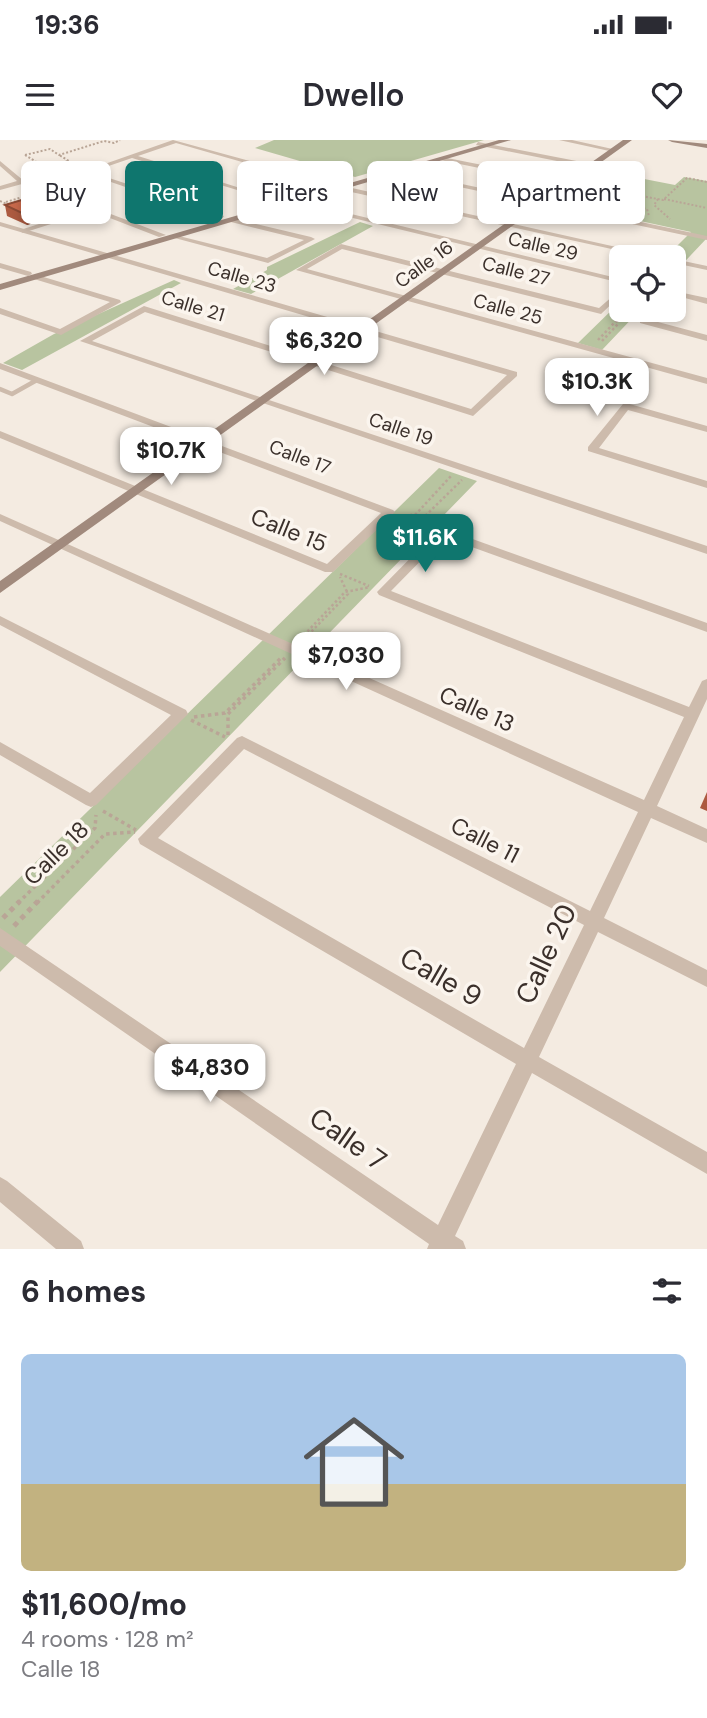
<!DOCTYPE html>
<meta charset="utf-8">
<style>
body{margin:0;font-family:"DM Sans",sans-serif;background:#f2f2f3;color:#2b2b33;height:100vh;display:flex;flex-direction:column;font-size:26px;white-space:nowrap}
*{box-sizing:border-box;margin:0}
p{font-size:23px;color:#7c7c81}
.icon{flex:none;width:38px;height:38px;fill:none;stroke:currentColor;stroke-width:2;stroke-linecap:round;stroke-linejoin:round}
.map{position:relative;height:1109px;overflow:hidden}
.sheet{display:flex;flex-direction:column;background:#fff;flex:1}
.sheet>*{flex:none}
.hud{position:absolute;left:21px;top:21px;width:665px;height:63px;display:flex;gap:14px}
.fabs{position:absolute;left:609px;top:105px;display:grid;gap:14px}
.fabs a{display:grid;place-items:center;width:77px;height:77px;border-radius:10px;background:#fff;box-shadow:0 4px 10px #0003;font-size:35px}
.price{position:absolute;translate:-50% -60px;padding:0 16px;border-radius:14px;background:#fff;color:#222;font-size:23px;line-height:46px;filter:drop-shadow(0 2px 4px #0008)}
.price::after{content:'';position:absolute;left:50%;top:42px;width:21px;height:16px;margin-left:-10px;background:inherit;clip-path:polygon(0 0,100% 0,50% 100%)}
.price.selected{background:#0f766e;color:#fff}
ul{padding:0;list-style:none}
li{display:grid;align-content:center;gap:14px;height:371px;padding:0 21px}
li span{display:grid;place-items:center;height:217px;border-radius:10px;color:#555}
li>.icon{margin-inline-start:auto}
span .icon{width:126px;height:126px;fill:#fffc;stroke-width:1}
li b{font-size:30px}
h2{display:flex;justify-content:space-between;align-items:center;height:84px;padding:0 21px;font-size:30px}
.pill{padding:0 24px;border-radius:10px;background:#fff;box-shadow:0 4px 10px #0003;font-size:24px;line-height:63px}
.pill.selected{background:#0f766e;color:#fff}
.status{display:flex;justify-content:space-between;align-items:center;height:49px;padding:0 35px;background:#fff;direction:ltr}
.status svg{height:19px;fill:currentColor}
header{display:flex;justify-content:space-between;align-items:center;height:91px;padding:0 21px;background:#fff;font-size:32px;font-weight:600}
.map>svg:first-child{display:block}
.green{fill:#b8c4a0}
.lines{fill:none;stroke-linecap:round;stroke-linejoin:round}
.path-far3{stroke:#b9a596;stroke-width:2;stroke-dasharray:2 2;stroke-linecap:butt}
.path-far2{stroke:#b9a596;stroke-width:2.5;stroke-dasharray:2.5 2.5;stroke-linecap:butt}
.path-far1{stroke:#b9a596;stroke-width:3.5;stroke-dasharray:3.5 3.5;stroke-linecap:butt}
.path{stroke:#b9a596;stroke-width:5;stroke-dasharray:5 5;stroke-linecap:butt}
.lane-far1{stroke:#cdbbac;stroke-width:3.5}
.lane{stroke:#cdbbac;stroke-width:4.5}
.street{fill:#cdbbac;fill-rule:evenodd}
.secondary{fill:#a18a7d;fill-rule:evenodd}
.wall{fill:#ac5a40}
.shaded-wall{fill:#8c4a34}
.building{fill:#c8694b;stroke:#8c4a34;stroke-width:2}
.labels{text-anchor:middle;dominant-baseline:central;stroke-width:7;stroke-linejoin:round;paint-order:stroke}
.far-street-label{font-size:19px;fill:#3b302b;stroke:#fbf5ee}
.street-label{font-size:23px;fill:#3b302b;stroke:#fbf5ee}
.near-street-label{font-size:28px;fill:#3b302b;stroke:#fbf5ee}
</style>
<div class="status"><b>19:36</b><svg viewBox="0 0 49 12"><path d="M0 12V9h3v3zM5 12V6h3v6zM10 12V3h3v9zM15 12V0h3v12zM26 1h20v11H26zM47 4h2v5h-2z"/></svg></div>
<header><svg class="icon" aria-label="menu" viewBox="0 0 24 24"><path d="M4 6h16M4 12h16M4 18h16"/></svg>Dwello<svg class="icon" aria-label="heart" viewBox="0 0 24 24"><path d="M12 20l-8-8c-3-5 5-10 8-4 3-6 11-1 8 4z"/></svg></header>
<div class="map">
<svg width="707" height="1109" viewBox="0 0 707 1109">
<rect width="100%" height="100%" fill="#f4ebe1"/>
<path class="green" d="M274 0H484L355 37 255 8Z
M598 30 675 45 684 37 707 41V98L674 133V117H666L691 92 552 62Z
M360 82 373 86 251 154 233 149 267 130V127Z
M174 140 181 143 22 230 3 223 54 194Z
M621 161V170H640L602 210 578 203Z
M439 328 477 341 0 832V757Z"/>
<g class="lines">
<path class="path-far3" d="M25 15 50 9 59 15 104 1 114 3 120 0
M25 15 43 26 69 21 59 15
M79 33 100 41 63 53 42 45Z
M583 45 663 60 687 38 707 42
M658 59 654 65 670 79
M664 59 707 68
M0 61 11 66
M6 62 29 55
M622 71 629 65 647 69 649 76"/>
<path class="path-far2" d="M598 200 616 181 631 178
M602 201 618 184 613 174
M400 377 416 374 451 336
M399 378 428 389
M429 389 424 377 462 340
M340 434 369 446
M304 495 345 452 370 447
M308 495 348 454 340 437"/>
<path class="path-far1" d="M300 499 306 493
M303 500 310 493
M194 577 225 573 282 517
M191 580 225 597
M228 595V574L285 518
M103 671 136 690
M18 763 95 688 96 675
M37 763 105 694 135 692"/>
<path class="path" d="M3 778 20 761
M14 786 38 761"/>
<path class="lane-far1" d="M23 91 92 69"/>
<path class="lane" d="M0 249 12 254 37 240"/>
<path class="street" d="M173 0 334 44 661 117H648L333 48 176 3 138 16 282 61 277 62 132 18 91 32 224 76 221 80 82 32Z
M559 0H572L617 10 614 12Z
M478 2 592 24 595 26 592 28 476 5Z
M442 17 567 42 570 44 567 46 440 20Z
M0 21 24 41 166 95 159 97 22 44 0 50V46L17 41 0 26Z
M396 30 707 96V100L394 33Z
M293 60 621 139V143L291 63Z
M231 78 311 97 315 99 268 123 171 97 175 95 267 118 304 100 231 82Z
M0 82 517 232V236L473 276 145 172 92 201 707 406V414L80 201 144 166 471 269 507 235 0 86Z
M341 104 599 168 621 149V155L601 174 342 109 307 129 707 238V244L296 130Z
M674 119 707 126V130L674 123Z
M0 123 31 132 32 134 28 136 0 128Z
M37 135 120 160 121 162 61 195 0 174V168L60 189 110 162 34 139 33 137Z
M674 151 707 158V164L674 155Z
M643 178 707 195V201L640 183V179Z
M0 223 393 370 395 372 333 432H325L0 298V291L327 424 381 373 0 229Z
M626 263 707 286V292L628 270 599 308 707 341V348L588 311V307L623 264Z
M0 374 644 660 684 577 379 455 377 452 438 390 442 388 707 483V492L444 397 391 451 689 567 702 541 707 539V559L657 666 707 689V703L651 678 604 778 707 830V847L598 792 539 917 707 1012V1034L532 933 455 1096 463 1101 466 1109H427L429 1104 0 806V788L438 1085 516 924 140 704 138 699 237 598 242 596 590 771 638 672 0 381ZM244 609 584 785 524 908 158 698Z
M0 476 186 570 188 574 96 665 91 667 86 665 0 615V602L90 653 171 575 0 485Z
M0 1037 7 1041 81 1101 84 1109H56L0 1062Z"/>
<path class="secondary" d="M499 0H511L0 150V144Z
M623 0H632L0 453V441Z
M668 0 707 4V8L672 2Z"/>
</g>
<path class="wall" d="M68 61 70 71 27 85 7 76 5 65Z
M707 652V671L700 668Z"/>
<path class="shaded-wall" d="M68 61 70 71 27 85 24 74Z"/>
<path class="building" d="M48 52 68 61 24 74 5 65Z"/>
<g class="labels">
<g class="far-street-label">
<text transform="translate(543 106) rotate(13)">Calle 29</text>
<text transform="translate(424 124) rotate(-36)">Calle 16</text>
<text transform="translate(516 131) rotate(14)">Calle 27</text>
<text transform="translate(242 137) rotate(16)">Calle 23</text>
<text transform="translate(193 166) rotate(17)">Calle 21</text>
<text transform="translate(508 169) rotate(15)">Calle 25</text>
<text transform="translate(401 289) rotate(19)">Calle 19</text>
<text transform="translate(300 317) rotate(21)">Calle 17</text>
</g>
<g class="street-label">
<text transform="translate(289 390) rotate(22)">Calle 15</text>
<text transform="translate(477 569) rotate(24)">Calle 13</text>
<text transform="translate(485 700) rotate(27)">Calle 11</text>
<text transform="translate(56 713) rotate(-44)">Calle 18</text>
</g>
<g class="near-street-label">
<text transform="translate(546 814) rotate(-65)">Calle 20</text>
<text transform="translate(441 837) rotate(30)">Calle 9</text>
<text transform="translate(348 999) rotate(35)">Calle 7</text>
</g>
</g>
</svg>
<div class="fabs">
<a><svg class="icon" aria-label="locate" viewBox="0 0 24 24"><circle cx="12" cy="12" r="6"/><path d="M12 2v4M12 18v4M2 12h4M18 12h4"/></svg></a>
</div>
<b class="price" style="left:324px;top:237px">$6,320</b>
<b class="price" style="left:597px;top:278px">$10.3K</b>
<b class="price" style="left:171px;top:347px">$10.7K</b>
<b class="price selected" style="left:425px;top:434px">$11.6K</b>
<b class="price" style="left:346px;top:552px">$7,030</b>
<b class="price" style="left:210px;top:964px">$4,830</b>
<div class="hud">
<a class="pill">Buy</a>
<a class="pill selected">Rent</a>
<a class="pill">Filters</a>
<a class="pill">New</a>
<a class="pill">Apartment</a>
</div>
</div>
<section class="sheet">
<h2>6 homes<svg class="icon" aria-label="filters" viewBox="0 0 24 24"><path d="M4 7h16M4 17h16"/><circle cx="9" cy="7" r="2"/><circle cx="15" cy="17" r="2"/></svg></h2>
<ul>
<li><span style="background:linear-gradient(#a9c7e8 60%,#c2b280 0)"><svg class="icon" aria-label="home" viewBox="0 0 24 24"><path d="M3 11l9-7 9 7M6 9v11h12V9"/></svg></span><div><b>$11,600/mo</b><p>4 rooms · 128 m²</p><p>Calle 18</p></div></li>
</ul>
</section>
